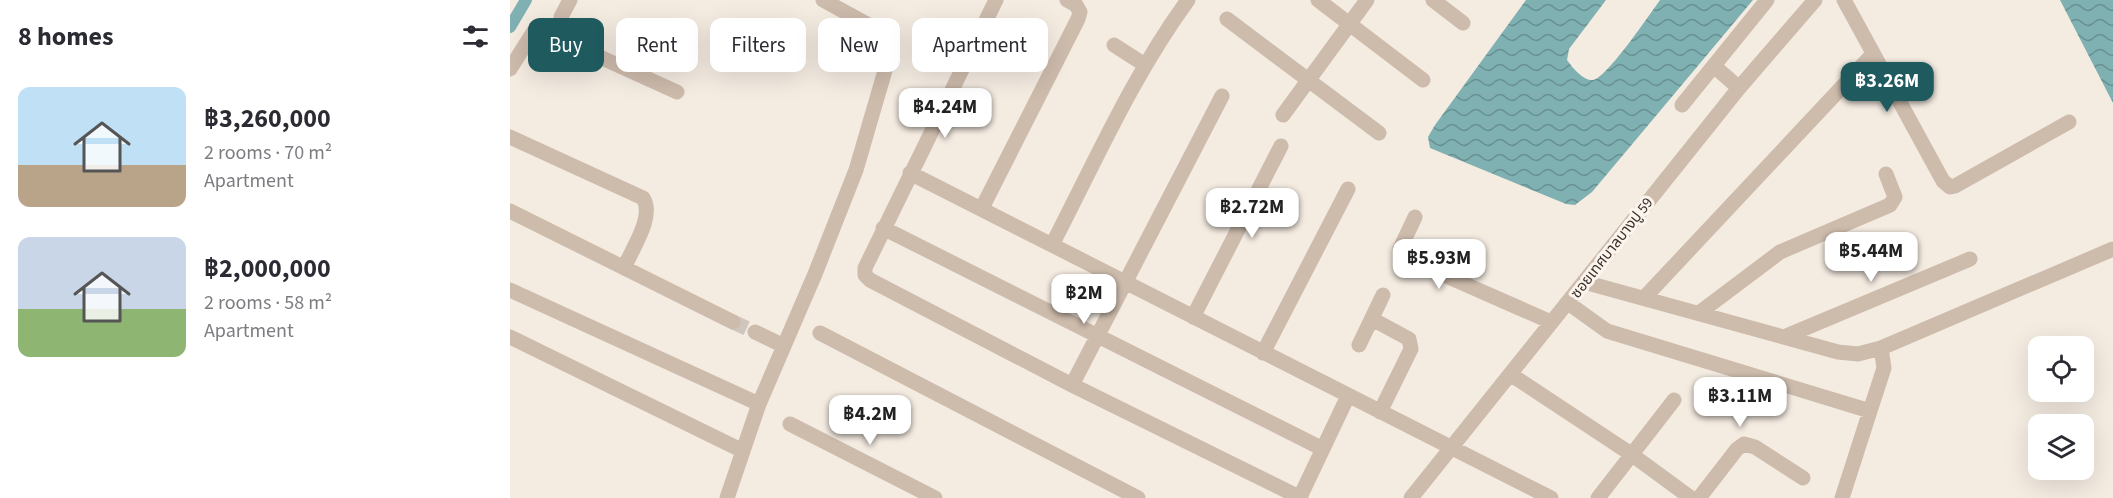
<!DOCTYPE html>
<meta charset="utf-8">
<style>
body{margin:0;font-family:"Source Sans 3","Noto Sans Thai",sans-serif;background:#f7f7f7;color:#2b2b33;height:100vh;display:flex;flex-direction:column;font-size:22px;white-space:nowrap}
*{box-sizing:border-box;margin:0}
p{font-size:20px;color:#7c7c81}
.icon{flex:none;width:33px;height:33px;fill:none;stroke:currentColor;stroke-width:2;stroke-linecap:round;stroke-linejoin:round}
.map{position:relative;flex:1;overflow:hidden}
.details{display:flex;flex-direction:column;background:#fff;width:510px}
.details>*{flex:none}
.guide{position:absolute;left:18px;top:18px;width:570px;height:54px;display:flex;gap:12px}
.fabs{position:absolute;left:1518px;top:336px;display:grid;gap:12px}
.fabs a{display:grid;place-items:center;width:66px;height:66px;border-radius:12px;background:#fff;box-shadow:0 6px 24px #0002;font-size:30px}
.price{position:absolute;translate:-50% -51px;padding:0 14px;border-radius:12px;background:#fff;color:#222;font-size:20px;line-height:39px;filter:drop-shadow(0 2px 3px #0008)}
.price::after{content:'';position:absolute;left:50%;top:36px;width:18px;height:14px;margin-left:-9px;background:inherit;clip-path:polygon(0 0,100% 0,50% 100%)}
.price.active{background:#1f5a5e;color:#fff}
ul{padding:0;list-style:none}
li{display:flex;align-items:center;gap:18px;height:150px;padding:0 18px}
li span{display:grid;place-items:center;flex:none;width:168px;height:120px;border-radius:12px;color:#555}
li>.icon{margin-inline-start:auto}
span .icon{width:72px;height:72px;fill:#fffc;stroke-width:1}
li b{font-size:26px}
h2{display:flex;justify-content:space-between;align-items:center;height:72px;padding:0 18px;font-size:26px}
.pill{padding:0 21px;border-radius:12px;background:#fff;box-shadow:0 6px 24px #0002;font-size:21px;line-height:54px}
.pill.active{background:#1f5a5e;color:#fff}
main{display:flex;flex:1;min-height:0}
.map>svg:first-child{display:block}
.water{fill:url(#water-waves)}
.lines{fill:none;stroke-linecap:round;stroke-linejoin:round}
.canal{stroke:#7fb0b2;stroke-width:12}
.minor-tunnel{stroke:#cfc6bd;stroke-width:15;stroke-dasharray:15 8;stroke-linecap:butt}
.minor{stroke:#cdbbac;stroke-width:15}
.labels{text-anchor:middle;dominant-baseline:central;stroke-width:6;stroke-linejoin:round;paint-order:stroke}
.street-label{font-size:15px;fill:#3b302b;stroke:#fbf5ee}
</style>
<main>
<section class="details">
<h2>8 homes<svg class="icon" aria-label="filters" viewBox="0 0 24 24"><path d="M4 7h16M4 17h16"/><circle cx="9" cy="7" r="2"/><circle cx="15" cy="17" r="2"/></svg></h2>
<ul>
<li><span style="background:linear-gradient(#bfe0f5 65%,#b9a48a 0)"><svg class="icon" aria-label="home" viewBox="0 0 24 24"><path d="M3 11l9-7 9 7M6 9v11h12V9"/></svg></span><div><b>฿3,260,000</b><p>2 rooms · 70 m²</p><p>Apartment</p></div></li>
<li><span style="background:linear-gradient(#c9d6e8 60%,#8fb573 0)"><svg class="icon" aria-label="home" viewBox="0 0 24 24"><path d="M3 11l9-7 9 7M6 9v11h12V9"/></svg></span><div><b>฿2,000,000</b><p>2 rooms · 58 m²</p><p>Apartment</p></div></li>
</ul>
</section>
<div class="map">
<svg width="1603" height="498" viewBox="0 0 1603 498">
<defs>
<pattern id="water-waves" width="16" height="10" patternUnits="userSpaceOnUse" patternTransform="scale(1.5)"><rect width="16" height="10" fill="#7fb0b2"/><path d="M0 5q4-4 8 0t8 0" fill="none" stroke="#699091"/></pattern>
</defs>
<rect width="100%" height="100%" fill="#f4ebe1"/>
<path class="water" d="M1016 0H1096L1059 49 1057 60C1062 67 1073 81 1083 80 1096 79 1140 14 1150 0H1243L1082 192 1065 205 1056 204 920 148 918 137 925 125Z
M1550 0H1603V103Z"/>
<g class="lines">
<path class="canal" d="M0 27 16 0"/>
<path class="minor-tunnel" d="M223 322 245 332"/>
<path class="minor" d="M486 0 355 268V275L360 280 562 385 791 498
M808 0 913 80
M923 0 953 23
M1334 0 1433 181 1440 187 1445 186 1559 122
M51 17 60 0
M717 19 869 133
M604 45 635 65
M1204 66 1229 88
M0 69 26 28 167 92
M1172 105 1257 0
M773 115 857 0
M0 137 133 198C145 216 122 249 114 268
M400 173 1041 498
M472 208 568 19 570 12 566 5 557 0
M0 211 223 322
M905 217 890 249 893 257 1041 322
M373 228 813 449
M542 245C585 162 623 75 678 0
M1074 282 1328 352 1348 354 1371 348 1603 249
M0 290 249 404 217 498
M1134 298 1363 54
M1058 303 1097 331 1360 411 1332 498
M1189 313 1270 252 1380 205 1385 197 1376 174
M683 317 771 146
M862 319 899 339 901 349 870 412
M245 332 274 346
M310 333 628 498
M0 337 233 451
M1274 337 1460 259
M849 345 873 295
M753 353 838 189
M1000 374 1121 454 1181 498
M562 385 712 96
M249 404 305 274 346 170 381 50V42L377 35 313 0
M1360 411 1374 368 1371 348
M280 424 425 498
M790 497 838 396
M901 498 1229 88 1305 0
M1088 498 1164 400
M1189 498 1227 449 1234 444 1245 447 1293 478"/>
</g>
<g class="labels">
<g class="street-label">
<text transform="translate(1102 248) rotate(-52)">ซอยเทศบาลบางปู 59</text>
</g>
</g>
</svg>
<div class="fabs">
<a><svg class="icon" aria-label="locate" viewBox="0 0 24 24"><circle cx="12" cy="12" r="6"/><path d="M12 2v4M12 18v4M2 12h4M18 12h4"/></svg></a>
<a><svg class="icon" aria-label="layers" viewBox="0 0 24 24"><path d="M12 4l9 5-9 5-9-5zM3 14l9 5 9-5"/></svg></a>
</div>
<b class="price active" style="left:1377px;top:113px">฿3.26M</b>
<b class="price" style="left:435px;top:139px">฿4.24M</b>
<b class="price" style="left:742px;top:239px">฿2.72M</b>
<b class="price" style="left:1361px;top:283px">฿5.44M</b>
<b class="price" style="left:929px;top:290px">฿5.93M</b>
<b class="price" style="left:574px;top:325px">฿2M</b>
<b class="price" style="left:1230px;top:428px">฿3.11M</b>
<b class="price" style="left:360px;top:446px">฿4.2M</b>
<div class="guide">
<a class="pill active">Buy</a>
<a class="pill">Rent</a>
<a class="pill">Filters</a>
<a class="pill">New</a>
<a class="pill">Apartment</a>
</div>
</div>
</main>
